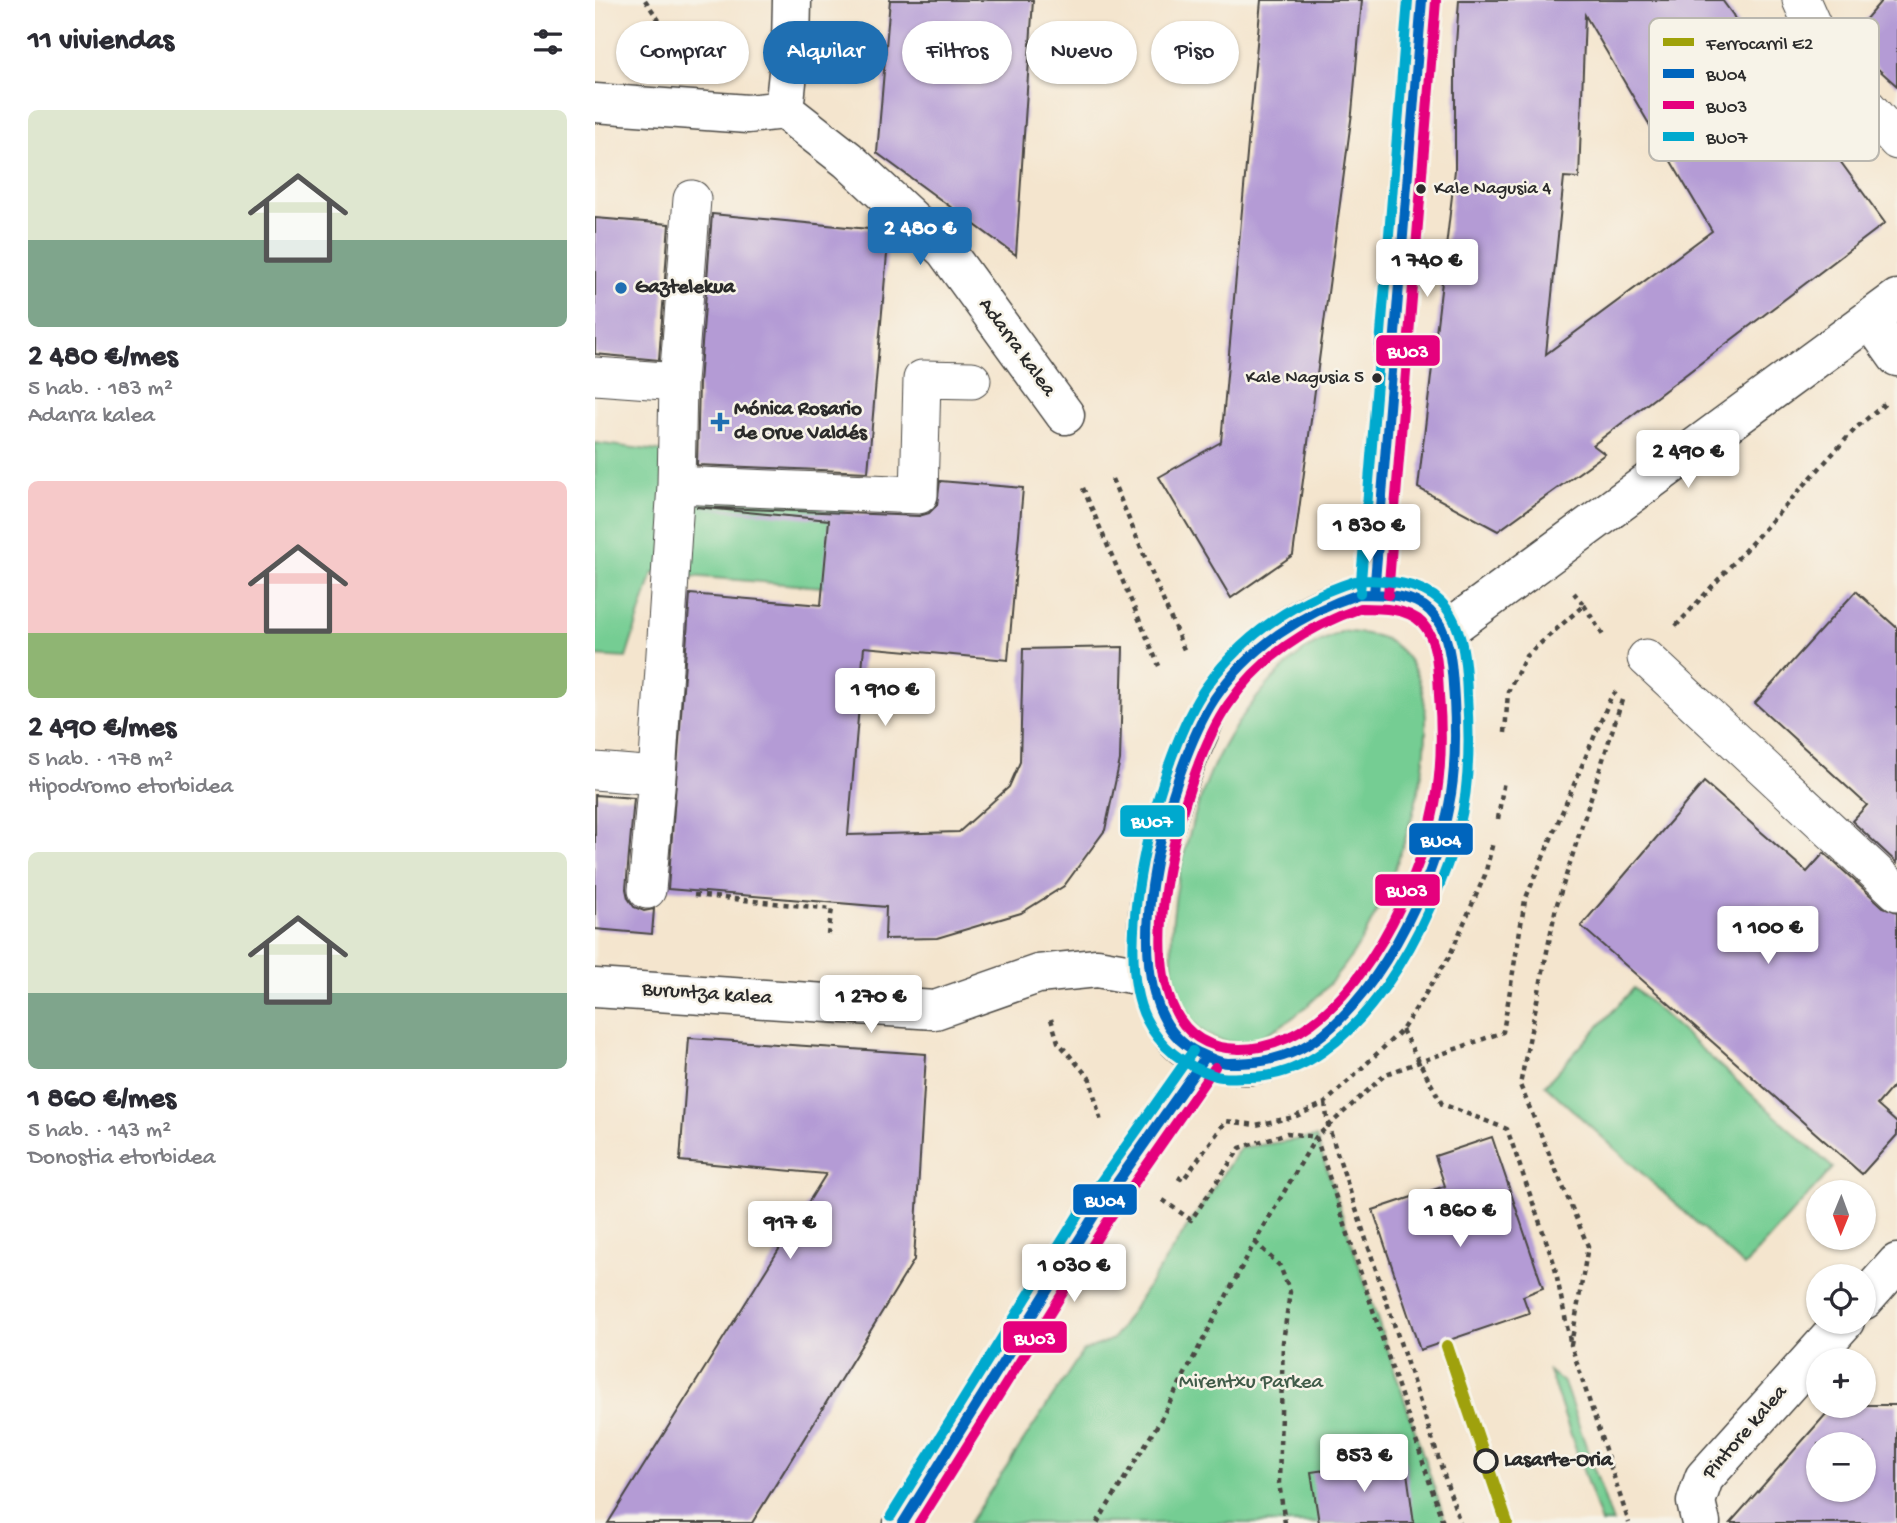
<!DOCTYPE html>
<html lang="es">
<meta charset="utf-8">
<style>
body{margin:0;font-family:"Gochi Hand",sans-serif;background:#f2f2f3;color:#2b2b33;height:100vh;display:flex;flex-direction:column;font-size:26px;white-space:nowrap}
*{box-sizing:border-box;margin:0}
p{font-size:23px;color:#7c7c81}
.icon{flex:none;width:38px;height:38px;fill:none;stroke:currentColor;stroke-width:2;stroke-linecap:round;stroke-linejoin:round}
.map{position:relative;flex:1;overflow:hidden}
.drawer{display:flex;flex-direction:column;background:#fff;width:595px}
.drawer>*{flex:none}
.guide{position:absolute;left:21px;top:21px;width:665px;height:63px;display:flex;gap:14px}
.needle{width:46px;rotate:181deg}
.tools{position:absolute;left:1211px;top:1180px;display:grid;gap:14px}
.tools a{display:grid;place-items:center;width:70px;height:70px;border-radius:50%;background:#fff;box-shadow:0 2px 5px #0004;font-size:35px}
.price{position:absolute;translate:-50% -60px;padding:0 16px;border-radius:7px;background:#fff;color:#222;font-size:23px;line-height:46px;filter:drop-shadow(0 2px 4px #0008)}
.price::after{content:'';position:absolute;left:50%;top:42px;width:21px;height:16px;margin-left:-10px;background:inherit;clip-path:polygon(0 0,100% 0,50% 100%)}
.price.on{background:#1f6fb2;color:#fff}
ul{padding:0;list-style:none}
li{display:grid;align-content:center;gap:14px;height:371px;padding:0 28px}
li span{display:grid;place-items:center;height:217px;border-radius:10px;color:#555}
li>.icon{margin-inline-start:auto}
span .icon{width:126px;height:126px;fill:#fffc;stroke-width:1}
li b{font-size:30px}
h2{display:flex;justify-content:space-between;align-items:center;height:84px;padding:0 28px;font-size:30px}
.chip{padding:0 24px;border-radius:32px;background:#fff;box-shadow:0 2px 5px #0004;font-size:24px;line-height:63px}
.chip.on{background:#1f6fb2;color:#fff}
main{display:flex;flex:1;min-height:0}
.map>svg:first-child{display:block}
.green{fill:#75cd93;stroke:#507c5f;stroke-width:2}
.building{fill:#b49bd5;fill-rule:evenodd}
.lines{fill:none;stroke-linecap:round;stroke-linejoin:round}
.pedestrian-casing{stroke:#494743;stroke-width:39}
.minor-casing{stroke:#494743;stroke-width:41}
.tertiary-casing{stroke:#494743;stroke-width:41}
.path{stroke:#494743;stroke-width:4.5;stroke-dasharray:5 5;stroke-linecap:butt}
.pedestrian{stroke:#fff;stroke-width:37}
.minor{stroke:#fff;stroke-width:38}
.tertiary{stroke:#fff;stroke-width:38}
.bus-1-casing{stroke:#f7f3e8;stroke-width:16}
.bus-2-casing{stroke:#f7f3e8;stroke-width:16}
.bus-3-casing{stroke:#f7f3e8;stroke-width:16}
.bus-1{stroke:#0065bd;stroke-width:10}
.bus-2{stroke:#e5007d;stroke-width:10}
.bus-3{stroke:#00a9ce;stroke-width:10}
.rail-1-casing{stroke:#f7f3e8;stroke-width:18}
.rail-1{stroke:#9fa109;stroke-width:12}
.bus-dot{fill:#2b2b2b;stroke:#f7f3e8;stroke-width:2.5}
.poi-dot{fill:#1f6fb2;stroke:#f7f3e8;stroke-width:2.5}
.stop-dot{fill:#f7f3e8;stroke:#2b2b2b;stroke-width:3.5}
.labels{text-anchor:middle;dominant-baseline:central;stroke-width:5;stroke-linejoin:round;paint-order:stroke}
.bus-label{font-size:19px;fill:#2b2b2b;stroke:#f7f3e8;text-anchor:start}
.poi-label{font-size:21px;font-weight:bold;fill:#2b2b2b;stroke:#f7f3e8;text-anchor:start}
.street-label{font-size:21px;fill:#2b2b2b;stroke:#f7f3e8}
.park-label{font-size:21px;fill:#415c4a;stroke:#f7f3e8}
.stop-label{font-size:21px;font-weight:bold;fill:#2b2b2b;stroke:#f7f3e8;text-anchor:start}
.key{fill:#f7f3e8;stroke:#bab7af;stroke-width:2}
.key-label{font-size:19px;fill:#2b2b2b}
.line-badge{stroke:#f7f3e8;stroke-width:2.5}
.badge-label{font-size:19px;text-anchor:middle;font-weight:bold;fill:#fff}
</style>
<main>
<section class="drawer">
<h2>11 viviendas<svg class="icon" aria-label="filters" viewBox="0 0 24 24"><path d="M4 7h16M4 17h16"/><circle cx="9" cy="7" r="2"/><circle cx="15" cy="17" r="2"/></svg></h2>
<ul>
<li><span style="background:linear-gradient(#dfe7d0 60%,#7fa58c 0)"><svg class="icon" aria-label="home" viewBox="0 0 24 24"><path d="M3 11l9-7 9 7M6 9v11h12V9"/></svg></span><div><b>2 480 €/mes</b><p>5 hab. · 183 m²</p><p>Adarra kalea</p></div></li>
<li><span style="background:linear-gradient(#f6c9c9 70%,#8fb573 0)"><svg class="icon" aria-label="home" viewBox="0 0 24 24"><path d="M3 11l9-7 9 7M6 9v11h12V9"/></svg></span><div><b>2 490 €/mes</b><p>5 hab. · 178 m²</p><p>Hipodromo etorbidea</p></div></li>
<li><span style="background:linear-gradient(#dfe7d0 65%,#7fa58c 0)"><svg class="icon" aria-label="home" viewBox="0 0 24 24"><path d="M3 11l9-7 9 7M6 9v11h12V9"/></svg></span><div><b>1 860 €/mes</b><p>5 hab. · 143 m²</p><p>Donostia etorbidea</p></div></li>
</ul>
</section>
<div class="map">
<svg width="1302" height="1523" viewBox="0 0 1302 1523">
<rect width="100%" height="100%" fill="#f7f3e8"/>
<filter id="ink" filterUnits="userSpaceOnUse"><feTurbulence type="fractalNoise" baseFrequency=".0143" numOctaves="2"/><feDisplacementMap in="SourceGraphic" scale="14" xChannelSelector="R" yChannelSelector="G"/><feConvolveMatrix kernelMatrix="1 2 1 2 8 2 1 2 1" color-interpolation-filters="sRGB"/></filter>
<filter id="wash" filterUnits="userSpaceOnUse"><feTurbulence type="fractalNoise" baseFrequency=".00686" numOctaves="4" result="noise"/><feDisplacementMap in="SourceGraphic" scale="28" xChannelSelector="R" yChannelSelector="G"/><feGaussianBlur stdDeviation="1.57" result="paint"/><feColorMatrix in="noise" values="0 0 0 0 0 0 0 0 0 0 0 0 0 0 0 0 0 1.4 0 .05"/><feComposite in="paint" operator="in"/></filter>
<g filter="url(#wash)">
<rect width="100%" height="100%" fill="#f4e5ce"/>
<path class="green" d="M0 443 79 453 76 477 251 493 239 588 58 573 31 658 0 656Z
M748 631C760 633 779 633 790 639 878 686 803 878 766 941 746 976 709 1015 673 1033 666 1036 656 1043 648 1043 524 1043 592 812 626 751 646 714 677 675 710 650 721 642 736 637 748 631Z
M1039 988 1238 1168 1149 1266 950 1085Z
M721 1137 851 1523H374L488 1351 518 1339 645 1148Z
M954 1371 969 1383 1018 1523H1006Z"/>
<g id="blocks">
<path class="building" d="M295 0H438L421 255 282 153Z
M666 0H767L757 113 698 555 636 598 564 477 626 442Z
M864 0H1127L1138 15 1169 82 1184 77 1290 223 998 445 1010 454 903 531 823 488 860 170V59ZM990 15 1117 231 951 354 969 177 984 178Z
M1287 0H1302V86L1252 41Z
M117 214 294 231 273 472 102 465 104 383Z
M0 218 74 224 64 360 0 354Z
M345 481 428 488 413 660 269 647 253 835 364 832 414 787 425 762 428 649 528 647 525 760 510 830 469 886 426 913 342 938 290 939 291 907 73 889 95 594 226 605 234 520 101 507 324 516 334 513 342 505Z
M1261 591 1302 628V863L1257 821 1272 805 1160 703Z
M1109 782 1212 872 1229 853 1288 907 1302 912V1082L1282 1105 1302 1123V1135L1267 1174 986 926Z
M0 795 39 798 31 889 33 898 39 907 49 911 59 909 57 934 0 929Z
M94 1038 331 1054 319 1260 157 1523H13L231 1174 85 1161Z
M897 1137 948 1288 928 1296 934 1313 825 1350 778 1210 850 1186 840 1156Z
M1239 1405H1302V1523H1135ZM1223 1444H1269V1489H1223Z
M810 1458 819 1523H724L716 1472Z"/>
</g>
</g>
<g filter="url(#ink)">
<use href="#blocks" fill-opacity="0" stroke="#494743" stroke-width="2"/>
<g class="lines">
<defs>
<path id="pedestrian" d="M1206 0 1234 63 1302 141
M0 376 83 382 97 199
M83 382 81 485 324 495 327 379 377 380
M1051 658 1302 892
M0 771 62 776 52 890
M62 776 81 485"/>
<path id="minor" d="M0 103 153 114 189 110 253 160 350 250 470 415
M189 110 196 45 197 0
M1275 319 1302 357
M764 594C785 594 820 596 836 612 854 631 856 664 858 689 861 734 862 780 850 825 826 916 742 1087 626 1063 497 1036 567 814 602 737 608 724 613 709 621 697 657 647 705 611 764 594Z
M779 594 827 0
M848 633 1302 299
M0 988 340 1010 443 974 502 968 553 977
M1269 1300 1302 1263
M1106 1523 1101 1502 1109 1478 1250 1321"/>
<path id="tertiary" d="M308 1523 500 1214 609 1059"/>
</defs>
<use href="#pedestrian" class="pedestrian-casing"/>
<use href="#minor" class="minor-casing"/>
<use href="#tertiary" class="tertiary-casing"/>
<path class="path" d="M50 0 74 35 87 62
M517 479 590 652
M488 488 564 666
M989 605 1009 637
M1081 626 1262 427 1291 403
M1027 700 961 907 925 1085 993 1246 976 1345 1034 1523
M910 733 913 692 931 656 989 605 979 593
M903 819 909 780
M99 895 237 909 233 934
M456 1019 463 1042 495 1079 506 1122
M807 1030 847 1104 912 1129 959 1263 975 1341
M730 1103 733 1125 865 1523
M721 1137 848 1523
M583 1177 588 1180 631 1121 661 1125 699 1117 730 1103 807 1030 854 957 890 875 898 842
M568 1200 596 1220 645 1148 692 1133 721 1137
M660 1242 685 1266 695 1292 688 1342 684 1483 690 1523
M502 1523 565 1421 660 1242 721 1137 791 1074 908 1032 930 900 1016 697 1021 692"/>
<use href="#pedestrian" class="pedestrian"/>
<use href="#minor" class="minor"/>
<use href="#tertiary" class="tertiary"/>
<defs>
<path id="bus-1" d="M764 594C787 594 818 594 835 611 857 633 857 671 859 700 861 735 861 771 854 805 840 883 778 1012 705 1049 681 1061 659 1063 633 1063 623 1063 614 1057 604 1053 504 1006 574 768 620 698 655 647 707 613 764 594Z
M779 594 827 0
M308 1523 500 1214 609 1059"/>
<path id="bus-2" d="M793 595 841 1
M766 608C785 608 813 608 827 623 843 640 843 672 844 695 847 731 847 768 840 804 823 893 749 1050 644 1049 504 1048 587 770 633 705 665 658 713 626 766 608Z
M324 1523 512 1222 620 1067"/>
<path id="bus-3" d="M760 581C699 601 648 635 611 687 566 750 514 947 551 1019 565 1047 590 1066 621 1076 631 1079 643 1077 654 1077 762 1078 840 917 864 828 875 785 875 740 872 696 871 665 869 625 846 602 825 582 791 580 764 580
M765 593 813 0
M296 1516 488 1207 598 1051"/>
</defs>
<use href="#bus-1" class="bus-1-casing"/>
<use href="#bus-2" class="bus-2-casing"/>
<use href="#bus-3" class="bus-3-casing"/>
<use href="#bus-1" class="bus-1"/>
<use href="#bus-2" class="bus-2"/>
<use href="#bus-3" class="bus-3"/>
<defs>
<path id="rail-1" d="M852 1346 912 1523"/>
</defs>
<use href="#rail-1" class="rail-1-casing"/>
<use href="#rail-1" class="rail-1"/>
</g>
</g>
<g class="bus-dot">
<circle cx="826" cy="189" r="6"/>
<circle cx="782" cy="378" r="6"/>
</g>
<g class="poi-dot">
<circle cx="26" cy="288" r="7"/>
<path d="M121.5 411.5h7v7h7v7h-7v7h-7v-7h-7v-7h7z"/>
</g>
<circle class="stop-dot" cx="891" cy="1461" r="11"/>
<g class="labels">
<g class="bus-label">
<text x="839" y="189">Kale Nagusia 4</text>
<text x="769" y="378" text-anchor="end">Kale Nagusia 5</text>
</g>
<g class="poi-label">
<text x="40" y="288">Gaztelekua</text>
<text x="139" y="410">Mónica Rosario<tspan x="139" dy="24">de Orue Valdés</tspan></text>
</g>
<g class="street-label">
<text transform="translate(421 348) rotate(54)">Adarra kalea</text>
<text transform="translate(112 995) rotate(4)">Buruntza kalea</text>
<text transform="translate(1151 1433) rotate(-49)">Pintore kalea</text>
</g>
<g class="park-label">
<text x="656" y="1383">Mirentxu Parkea</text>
</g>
<g class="stop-label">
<text x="909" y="1461">Lasarte-Oria</text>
</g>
</g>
<rect x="1054" y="18" width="230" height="143" rx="10" class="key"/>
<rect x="1068" y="38" width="31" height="8" fill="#9fa109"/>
<rect x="1068" y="69" width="31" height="9" fill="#0065bd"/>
<rect x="1068" y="101" width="31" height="8" fill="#e5007d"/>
<rect x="1068" y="132" width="31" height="9" fill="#00a9ce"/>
<g class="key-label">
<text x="1111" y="49">Ferrocarril E2</text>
<text x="1111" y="80">BU04</text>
<text x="1111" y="112">BU03</text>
<text x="1111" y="143">BU07</text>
</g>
<g class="line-badge">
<rect x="780" y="334" width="66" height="33" rx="7" fill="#e5007d"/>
<rect x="524" y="804" width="67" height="34" rx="7" fill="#00a9ce"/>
<rect x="813" y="822" width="66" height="34" rx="7" fill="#0065bd"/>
<rect x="779" y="873" width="67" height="34" rx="7" fill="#e5007d"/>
<rect x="477" y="1183" width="66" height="33" rx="7" fill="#0065bd"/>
<rect x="407" y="1320" width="66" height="34" rx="7" fill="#e5007d"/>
</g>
<g class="badge-label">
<text x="813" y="357">BU03</text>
<text x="557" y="827">BU07</text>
<text x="846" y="846">BU04</text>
<text x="812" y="896">BU03</text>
<text x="510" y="1206">BU04</text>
<text x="440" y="1344">BU03</text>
</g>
</svg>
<div class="tools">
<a><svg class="needle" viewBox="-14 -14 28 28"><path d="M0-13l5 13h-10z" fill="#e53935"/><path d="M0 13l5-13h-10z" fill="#7c7c81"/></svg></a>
<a><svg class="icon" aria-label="locate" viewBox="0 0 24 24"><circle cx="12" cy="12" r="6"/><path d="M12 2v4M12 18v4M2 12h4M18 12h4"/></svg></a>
<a>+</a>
<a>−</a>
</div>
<b class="price on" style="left:325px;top:267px">2 480 €</b>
<b class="price" style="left:832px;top:299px">1 740 €</b>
<b class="price" style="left:1093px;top:490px">2 490 €</b>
<b class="price" style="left:774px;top:564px">1 830 €</b>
<b class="price" style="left:290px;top:728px">1 910 €</b>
<b class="price" style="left:1173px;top:966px">1 100 €</b>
<b class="price" style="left:276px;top:1035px">1 270 €</b>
<b class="price" style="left:865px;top:1249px">1 860 €</b>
<b class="price" style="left:195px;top:1261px">917 €</b>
<b class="price" style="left:479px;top:1304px">1 030 €</b>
<b class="price" style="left:769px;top:1494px">853 €</b>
<div class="guide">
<a class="chip">Comprar</a>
<a class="chip on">Alquilar</a>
<a class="chip">Filtros</a>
<a class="chip">Nuevo</a>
<a class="chip">Piso</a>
</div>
</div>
</main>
